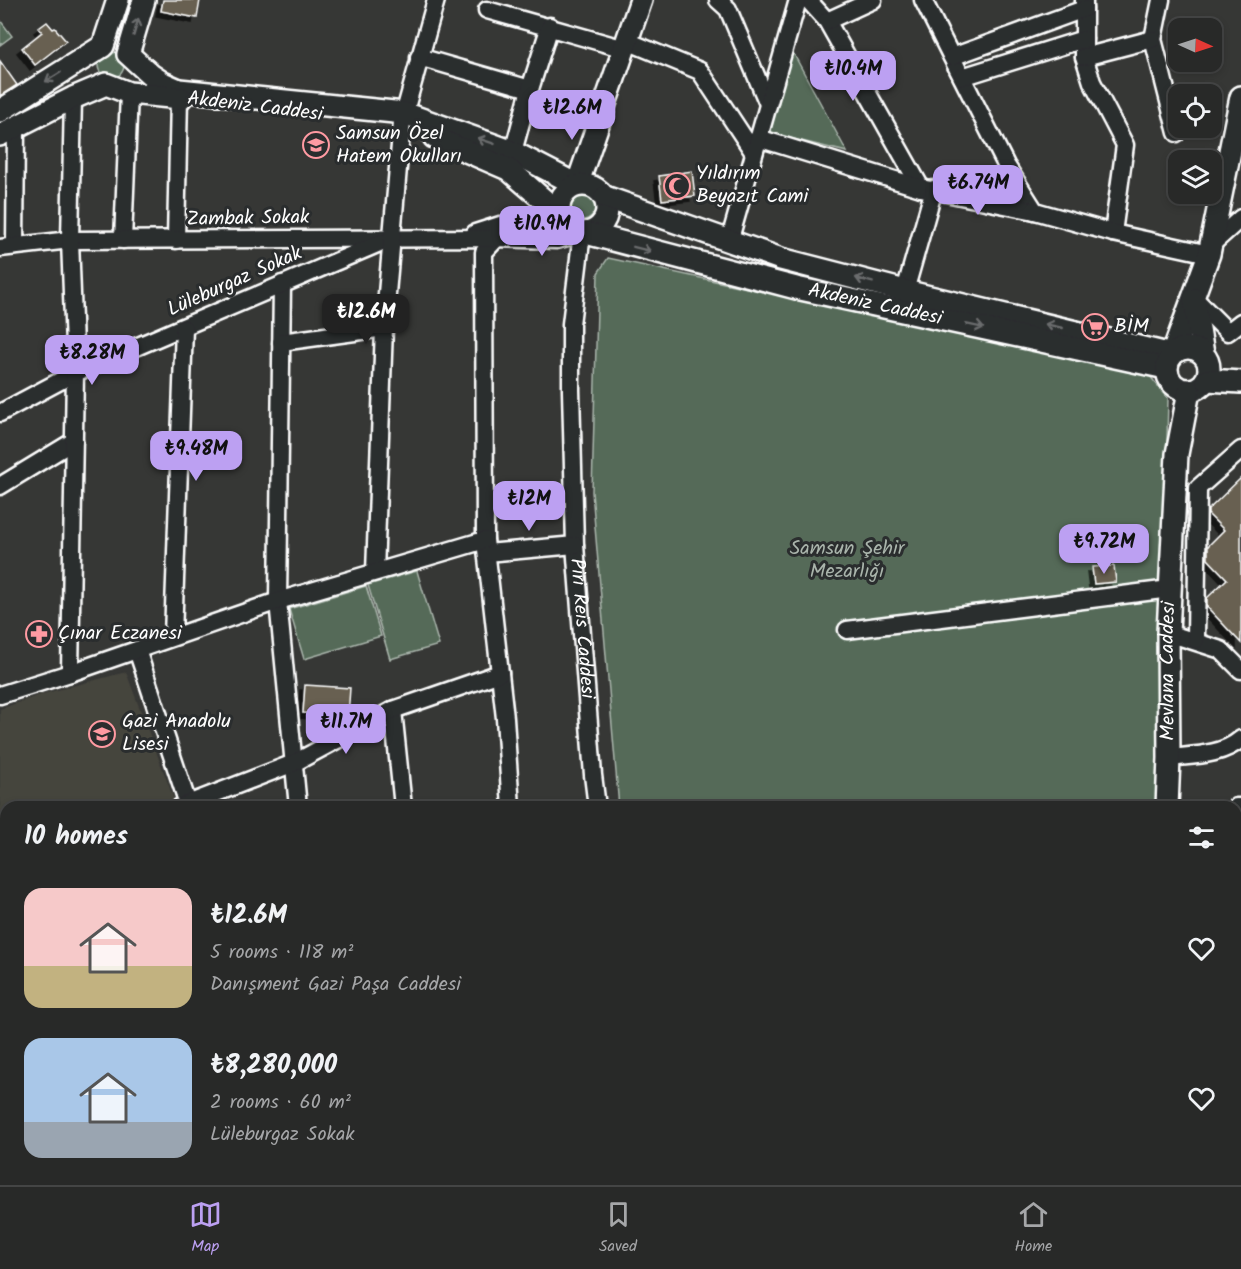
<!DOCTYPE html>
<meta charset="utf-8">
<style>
body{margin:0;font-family:Kalam,sans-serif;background:#343534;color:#f1f3f6;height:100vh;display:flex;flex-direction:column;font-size:22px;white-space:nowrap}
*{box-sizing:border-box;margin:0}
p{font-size:20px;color:#a5a6a8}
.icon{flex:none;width:33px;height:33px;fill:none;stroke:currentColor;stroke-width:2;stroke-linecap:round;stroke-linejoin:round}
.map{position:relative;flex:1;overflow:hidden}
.details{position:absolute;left:0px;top:801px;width:1242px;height:384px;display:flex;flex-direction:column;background:#282928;border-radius:18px 18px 0 0;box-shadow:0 3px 9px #0003,0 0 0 2px #444545}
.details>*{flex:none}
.needle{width:39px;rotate:93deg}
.buttons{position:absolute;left:1168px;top:18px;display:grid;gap:12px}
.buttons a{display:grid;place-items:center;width:54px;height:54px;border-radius:12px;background:#282928;box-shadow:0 3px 9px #0003,0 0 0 2px #444545;font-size:30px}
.price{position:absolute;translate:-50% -51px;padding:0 14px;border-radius:12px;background:#bca0f2;color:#111;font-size:20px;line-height:39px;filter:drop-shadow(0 2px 3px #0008)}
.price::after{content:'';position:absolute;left:50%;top:36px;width:18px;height:14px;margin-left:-9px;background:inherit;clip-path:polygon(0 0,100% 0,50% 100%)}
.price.on{background:#222;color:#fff}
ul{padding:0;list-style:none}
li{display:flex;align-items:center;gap:18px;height:150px;padding:0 24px}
li span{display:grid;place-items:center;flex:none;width:168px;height:120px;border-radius:18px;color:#555}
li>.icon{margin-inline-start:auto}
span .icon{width:72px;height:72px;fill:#fffc;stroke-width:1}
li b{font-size:26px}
h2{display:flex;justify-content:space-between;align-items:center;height:72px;padding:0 24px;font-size:26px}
.dock{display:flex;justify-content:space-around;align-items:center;height:84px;border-top:2px solid #444545;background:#282928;font-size:16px;color:#a5a6a8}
.dock a{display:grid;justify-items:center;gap:3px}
.dock .on{color:#bca0f2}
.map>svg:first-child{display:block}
.built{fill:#45443d}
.green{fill:#546b58;stroke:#aab5ac;stroke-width:1.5}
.building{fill:#686151;stroke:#fff;stroke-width:1.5;filter:url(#shadow)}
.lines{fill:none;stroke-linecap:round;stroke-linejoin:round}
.minor-casing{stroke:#fff;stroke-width:21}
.major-casing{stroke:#fff;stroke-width:26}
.minor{stroke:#2a2d2e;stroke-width:16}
.major{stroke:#2a2d2e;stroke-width:21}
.oneway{stroke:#6a6c6d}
.labels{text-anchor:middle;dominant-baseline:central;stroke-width:6;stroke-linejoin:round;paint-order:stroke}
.street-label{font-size:20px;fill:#fff;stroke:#2a2d2e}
.poi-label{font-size:20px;fill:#fff;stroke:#2a2d2e;text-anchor:start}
.park-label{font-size:20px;fill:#aab5ac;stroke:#2a2d2e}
</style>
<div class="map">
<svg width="1241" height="1185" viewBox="0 0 1241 1185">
<defs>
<filter id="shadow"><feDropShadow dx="-5" dy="5" stdDeviation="0" flood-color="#0009"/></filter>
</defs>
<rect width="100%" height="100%" fill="#363735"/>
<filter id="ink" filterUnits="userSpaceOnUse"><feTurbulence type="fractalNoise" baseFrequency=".0167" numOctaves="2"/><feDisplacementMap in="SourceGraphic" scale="12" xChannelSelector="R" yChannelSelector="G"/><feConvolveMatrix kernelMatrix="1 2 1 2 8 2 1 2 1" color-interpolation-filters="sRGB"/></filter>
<g filter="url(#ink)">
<path class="built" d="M126 672 174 799 154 807H6V866L0 868V709L42 694Z"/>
<path class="green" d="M0 20 12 36 0 45Z
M791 49 847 152 773 134 767 127Z
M98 65a13 13 0 1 1 26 0a13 13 0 1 1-26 0Z
M569 207a13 13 0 1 1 26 0a13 13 0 1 1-26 0Z
M608 258 1149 375 1168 398 1158 807H619L592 492 598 273Z
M417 571 439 645 390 659 368 585Z
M366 586 381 636 304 659 289 609Z
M0 948 6 955V1111L0 1120Z
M650 1179H724V1185H650Z"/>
<path class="building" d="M163 0H200L197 18 161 11Z
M47 22 53 29 55 28 66 41 35 65 22 48 42 32 39 28Z
M0 61 17 85 0 96Z
M692 171 695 196 662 200 659 176Z
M1241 478V643L1207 607V598L1227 579 1208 559V546L1224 530 1208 514V510Z
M1114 566 1116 582 1094 584 1092 567Z
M305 685 350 688 348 716 303 713Z"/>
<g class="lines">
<defs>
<g id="minor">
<path d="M718 0 728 9 768 104"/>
<path d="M808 0 827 21 921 188"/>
<path d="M923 0 1006 165 1035 211"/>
<path d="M1084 0V57L1092 82 1125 145 1113 233"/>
<path d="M1161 0 1153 39 1177 133"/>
<path d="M487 10 625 49"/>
<path d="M827 21 873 0"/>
<path d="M627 41 700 71 754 153"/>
<path d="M419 57 530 89"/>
<path d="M952 57 1084 9"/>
<path d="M1084 57 1153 39"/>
<path d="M962 77 1084 39"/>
<path d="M758 138 921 188 1035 211 1113 233 1209 254"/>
<path d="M513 152 530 89 550 26"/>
<path d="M475 233 500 225 547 223 560 214"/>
<path d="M497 238 484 252 485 540 505 718 511 807"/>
<path d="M123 240 129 93"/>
<path d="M176 240 179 97"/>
<path d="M729 242 798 0"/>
<path d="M1211 245 1241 218"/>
<path d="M15 246 16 128"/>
<path id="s1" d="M0 248 70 240 497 238 557 240 582 233 571 324V390L575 545 593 775 597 807"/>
<path d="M282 284 278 601 298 807"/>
<path d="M905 291 934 189"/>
<path d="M1194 298 1228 332 1241 322"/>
<path d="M281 342 384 328"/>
<path d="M0 413 75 373 382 242"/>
<path d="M0 486 74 441"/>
<path d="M487 553 575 545"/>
<path d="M375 572 384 328 402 122 436 0"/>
<path d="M847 630 1170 589"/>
<path d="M1168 633 1221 650 1241 670"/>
<path d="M173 636 184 328"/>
<path d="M1196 640 1198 488 1241 450"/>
<path d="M137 650 189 807"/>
<path d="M70 673 75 373 70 240 73 98"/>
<path d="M0 695 70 673 278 601 485 540"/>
<path d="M393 710 403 807"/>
<path d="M1169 758C1194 755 1221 756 1241 739"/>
<path d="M180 807 294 763 393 710 500 673"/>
<path d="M1236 807H1241"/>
<path d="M1236 892H1241"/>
<path d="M1236 991 1241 990"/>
<path d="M1236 1086 1241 1085"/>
<path d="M0 1138 6 1129"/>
<path d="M287 1179 319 1185"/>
<path d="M340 1179 341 1185"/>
<path d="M443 1179V1185"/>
<path d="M547 1179 548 1185"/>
<path d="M616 1185 634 1179"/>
<path d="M734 1185V1179"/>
<path d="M816 1185V1179"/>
<path d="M908 1185 909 1179"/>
<path d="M999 1185V1179"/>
</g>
<g id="major">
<path d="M144 0 128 54 151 75 163 83 179 90 404 113 513 152 577 185 641 0"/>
<path d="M0 111 103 46 118 0"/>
<path d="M0 135 73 98 106 84 129 93 181 98"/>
<path d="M434 137 508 169 560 214"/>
<circle cx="583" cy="209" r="24"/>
<path d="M605 197 781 259 905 291 1172 355 1209 254 1241 97"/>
<path id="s2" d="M586 233 796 288 1166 368"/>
<path d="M1194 299 1203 354"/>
<circle cx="1188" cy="369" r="21"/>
<path d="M1207 380 1241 382"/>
<path id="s3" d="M1167 807 1169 758 1168 633 1177 454 1189 391"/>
<path d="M0 909 6 915"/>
<path d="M0 932 6 939"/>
<path d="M171 1179 175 1185"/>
<path d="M190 1179 194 1185"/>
<path d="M1158 1185V1179"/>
</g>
</defs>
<use href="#minor" class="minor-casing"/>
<use href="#major" class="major-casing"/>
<use href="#minor" class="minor"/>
<use href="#major" class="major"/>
</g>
<defs><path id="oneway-shaft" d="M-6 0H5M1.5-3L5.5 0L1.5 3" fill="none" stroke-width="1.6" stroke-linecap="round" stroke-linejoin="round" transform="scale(1.5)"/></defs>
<g class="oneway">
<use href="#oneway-shaft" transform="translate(136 27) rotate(-74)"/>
<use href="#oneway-shaft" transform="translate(53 77) rotate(148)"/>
<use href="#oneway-shaft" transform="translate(486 141) rotate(-161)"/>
<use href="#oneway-shaft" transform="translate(642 249) rotate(14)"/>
<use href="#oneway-shaft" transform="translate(864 280) rotate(-165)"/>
<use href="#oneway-shaft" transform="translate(975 326) rotate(12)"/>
<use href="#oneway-shaft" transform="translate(1054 326) rotate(-167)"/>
</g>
</g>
<defs>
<symbol id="school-ring" viewBox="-11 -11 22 22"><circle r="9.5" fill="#2a2d2e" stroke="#ff9aa2" stroke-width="1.5"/><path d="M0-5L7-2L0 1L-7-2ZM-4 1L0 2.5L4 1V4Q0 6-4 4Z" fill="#ff9aa2"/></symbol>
<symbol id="mosque-ring" viewBox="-11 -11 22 22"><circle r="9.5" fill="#2a2d2e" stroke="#ff9aa2" stroke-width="1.5"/><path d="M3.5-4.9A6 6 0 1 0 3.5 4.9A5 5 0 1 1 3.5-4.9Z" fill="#ff9aa2"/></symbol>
<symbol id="supermarket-ring" viewBox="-11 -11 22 22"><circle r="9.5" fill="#2a2d2e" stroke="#ff9aa2" stroke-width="1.5"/><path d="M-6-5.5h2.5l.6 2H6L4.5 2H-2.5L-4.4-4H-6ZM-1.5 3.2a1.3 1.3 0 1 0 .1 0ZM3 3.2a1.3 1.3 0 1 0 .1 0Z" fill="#ff9aa2"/></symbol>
<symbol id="pharmacy-ring" viewBox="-11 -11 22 22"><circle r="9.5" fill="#2a2d2e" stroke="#ff9aa2" stroke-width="1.5"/><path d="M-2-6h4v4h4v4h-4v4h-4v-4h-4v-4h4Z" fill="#ff9aa2"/></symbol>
</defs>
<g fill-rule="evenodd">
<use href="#school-ring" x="301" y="130" width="30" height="30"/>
<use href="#mosque-ring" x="662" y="171" width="30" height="30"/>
<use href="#supermarket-ring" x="1080" y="312" width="30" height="30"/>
<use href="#pharmacy-ring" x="24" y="619" width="30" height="30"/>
<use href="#school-ring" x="87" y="719" width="30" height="30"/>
</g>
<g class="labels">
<g class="street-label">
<text transform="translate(255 107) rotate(7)">Akdeniz Caddesi</text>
<text transform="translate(248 219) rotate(-1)">Zambak Sokak</text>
<text transform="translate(235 282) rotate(-24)">Lüleburgaz Sokak</text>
<text stroke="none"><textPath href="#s2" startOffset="298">Akdeniz Caddesi</textPath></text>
<text stroke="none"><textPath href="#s1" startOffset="980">Piri Reis Caddesi</textPath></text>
<text stroke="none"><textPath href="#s3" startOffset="136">Mevlana Caddesi</textPath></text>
</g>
<g class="poi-label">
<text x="336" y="134">Samsun Özel<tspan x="336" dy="23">Hatem Okulları</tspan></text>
<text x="696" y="174">Yıldırım<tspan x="696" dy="23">Beyazıt Cami</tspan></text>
<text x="1114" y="327">BİM</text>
<text x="58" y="634">Çınar Eczanesi</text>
<text x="122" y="722">Gazi Anadolu<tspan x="122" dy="23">Lisesi</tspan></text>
</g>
<g class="park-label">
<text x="847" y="549">Samsun Şehir<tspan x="847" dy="23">Mezarlığı</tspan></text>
</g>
</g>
</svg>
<div class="buttons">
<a><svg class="needle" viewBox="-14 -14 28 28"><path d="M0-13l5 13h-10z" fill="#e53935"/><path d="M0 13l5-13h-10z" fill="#a5a6a8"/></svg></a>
<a><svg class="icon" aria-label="locate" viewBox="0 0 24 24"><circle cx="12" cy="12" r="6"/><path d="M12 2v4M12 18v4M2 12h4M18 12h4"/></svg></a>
<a><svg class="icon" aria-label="layers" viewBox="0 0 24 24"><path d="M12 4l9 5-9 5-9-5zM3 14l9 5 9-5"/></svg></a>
</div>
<b class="price" style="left:853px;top:102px">₺10.4M</b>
<b class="price" style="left:572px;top:141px">₺12.6M</b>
<b class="price" style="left:978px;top:216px">₺6.74M</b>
<b class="price" style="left:542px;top:257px">₺10.9M</b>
<b class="price on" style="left:366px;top:345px">₺12.6M</b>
<b class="price" style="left:92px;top:386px">₺8.28M</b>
<b class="price" style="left:196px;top:482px">₺9.48M</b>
<b class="price" style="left:529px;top:532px">₺12M</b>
<b class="price" style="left:1104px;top:575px">₺9.72M</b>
<b class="price" style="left:346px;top:755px">₺11.7M</b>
<section class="details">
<h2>10 homes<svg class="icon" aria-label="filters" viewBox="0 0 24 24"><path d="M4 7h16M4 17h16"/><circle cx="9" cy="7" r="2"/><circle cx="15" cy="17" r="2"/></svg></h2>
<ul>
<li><span style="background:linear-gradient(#f6c9c9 65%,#c2b280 0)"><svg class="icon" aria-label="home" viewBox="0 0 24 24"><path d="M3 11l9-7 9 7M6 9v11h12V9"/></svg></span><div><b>₺12.6M</b><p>5 rooms · 118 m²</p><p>Danışment Gazi Paşa Caddesi</p></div><svg class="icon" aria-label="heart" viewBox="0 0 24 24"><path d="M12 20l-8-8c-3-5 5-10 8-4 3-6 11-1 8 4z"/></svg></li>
<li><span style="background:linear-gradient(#a9c7e8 70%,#9aa5b1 0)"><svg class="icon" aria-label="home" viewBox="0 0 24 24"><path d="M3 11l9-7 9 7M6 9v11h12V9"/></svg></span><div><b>₺8,280,000</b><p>2 rooms · 60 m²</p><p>Lüleburgaz Sokak</p></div><svg class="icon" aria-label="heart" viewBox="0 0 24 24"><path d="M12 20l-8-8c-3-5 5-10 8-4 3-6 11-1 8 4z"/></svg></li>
</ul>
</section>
</div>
<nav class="dock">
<a class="on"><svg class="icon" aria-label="map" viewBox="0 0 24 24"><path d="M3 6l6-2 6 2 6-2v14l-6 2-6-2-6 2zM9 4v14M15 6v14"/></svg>Map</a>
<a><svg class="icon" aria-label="saved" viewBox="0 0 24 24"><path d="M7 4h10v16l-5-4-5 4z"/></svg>Saved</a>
<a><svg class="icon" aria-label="home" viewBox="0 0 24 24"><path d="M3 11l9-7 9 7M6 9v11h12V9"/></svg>Home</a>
</nav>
